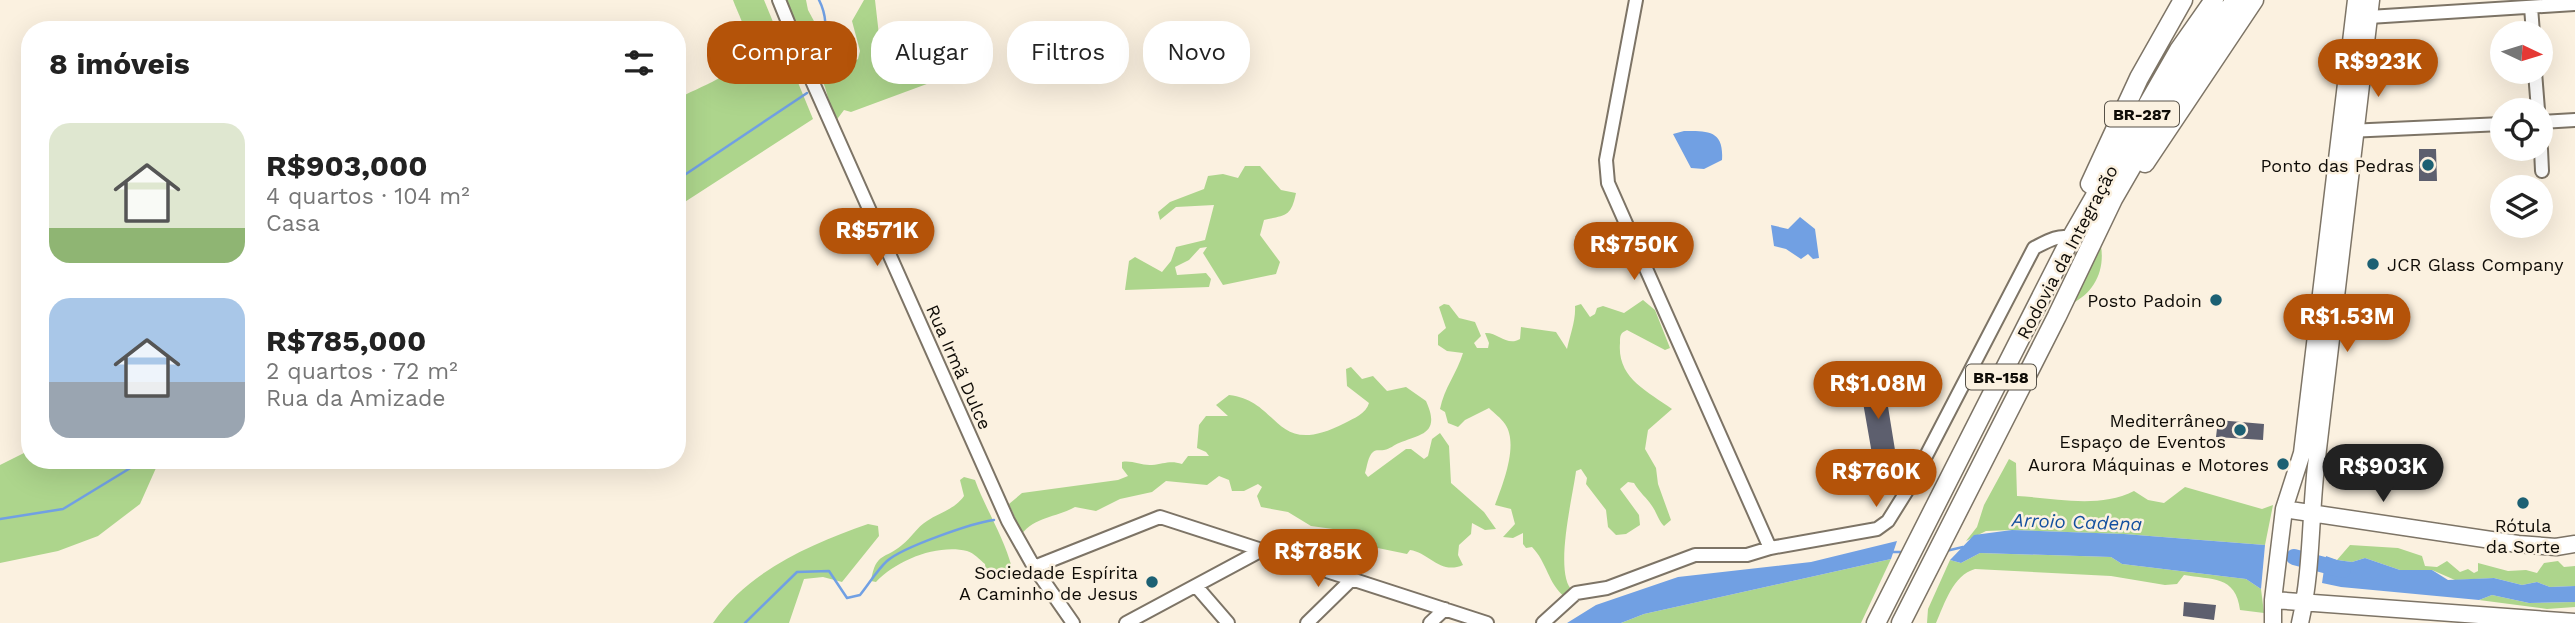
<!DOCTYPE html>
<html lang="pt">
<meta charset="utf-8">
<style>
body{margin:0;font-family:"Work Sans",sans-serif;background:#f6f6f6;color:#222;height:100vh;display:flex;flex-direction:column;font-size:26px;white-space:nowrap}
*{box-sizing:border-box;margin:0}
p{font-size:23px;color:#767676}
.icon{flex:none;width:38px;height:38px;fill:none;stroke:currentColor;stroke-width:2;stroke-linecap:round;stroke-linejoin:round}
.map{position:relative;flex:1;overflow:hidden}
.side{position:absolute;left:21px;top:21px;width:665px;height:448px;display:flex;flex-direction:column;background:#fff;border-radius:28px;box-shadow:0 7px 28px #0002}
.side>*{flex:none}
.banner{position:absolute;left:707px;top:21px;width:665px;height:63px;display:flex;gap:14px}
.needle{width:46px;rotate:94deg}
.controls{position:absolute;left:2490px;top:21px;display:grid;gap:14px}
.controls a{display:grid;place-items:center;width:63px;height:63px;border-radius:50%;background:#fff;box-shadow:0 7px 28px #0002;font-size:35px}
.price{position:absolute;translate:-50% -60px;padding:0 16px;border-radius:24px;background:#b45309;color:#fff;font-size:23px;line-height:46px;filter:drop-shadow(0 2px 4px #0008)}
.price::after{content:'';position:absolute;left:50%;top:42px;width:21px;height:16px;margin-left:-10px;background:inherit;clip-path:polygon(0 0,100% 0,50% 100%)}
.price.current{background:#222;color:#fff}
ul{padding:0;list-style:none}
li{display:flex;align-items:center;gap:21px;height:175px;padding:0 28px}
li span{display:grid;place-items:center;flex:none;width:196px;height:140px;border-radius:21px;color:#555}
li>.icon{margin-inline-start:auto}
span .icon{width:84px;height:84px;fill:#fffc;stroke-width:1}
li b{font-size:30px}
h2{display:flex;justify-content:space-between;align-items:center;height:84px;padding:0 28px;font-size:30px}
.pill{padding:0 24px;border-radius:28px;background:#fff;box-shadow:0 7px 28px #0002;font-size:24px;line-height:63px}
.pill.current{background:#b45309;color:#fff}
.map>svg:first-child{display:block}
.green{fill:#add58c}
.water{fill:#71a0e3}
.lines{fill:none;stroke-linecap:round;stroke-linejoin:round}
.stream{stroke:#71a0e3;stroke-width:2.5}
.river{stroke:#71a0e3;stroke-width:16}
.building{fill:#5d5f6e}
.minor-casing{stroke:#7d7466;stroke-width:16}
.major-casing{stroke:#7d7466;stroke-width:19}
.highway-casing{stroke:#7d7466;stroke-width:21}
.minor{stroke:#fff;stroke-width:12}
.major{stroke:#fff;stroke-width:16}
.highway{stroke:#fff;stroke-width:18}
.poi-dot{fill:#1c6073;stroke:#fbf1e0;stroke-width:2.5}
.labels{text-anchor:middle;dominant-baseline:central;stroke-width:5;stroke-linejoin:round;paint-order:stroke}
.shield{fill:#fbf1e0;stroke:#565148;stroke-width:2}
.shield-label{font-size:16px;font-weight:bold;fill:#0f0c07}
.poi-label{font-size:18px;fill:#0f0c07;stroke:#fbf1e0;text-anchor:end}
.street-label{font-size:18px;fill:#0f0c07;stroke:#fbf1e0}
.water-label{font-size:19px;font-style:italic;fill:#14509f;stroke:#fbf1e0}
</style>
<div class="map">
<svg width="2575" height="623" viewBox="0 0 2575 623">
<rect width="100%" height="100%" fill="#fbf1e0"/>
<path class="green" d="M733 0H764L813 119 677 207V99C698 87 742 74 747 48 749 33 738 14 733 0Z
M785 0H806L808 10 836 62 851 64 858 59 860 51 852 21 864 0H875L879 35 886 37 893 32 912 43 911 50 902 60 928 68 959 60 987 72 943 78 851 112 844 110 835 122 825 87Z
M1245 166H1260L1281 190 1296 193C1291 217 1286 215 1264 220L1260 235 1280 262 1276 274 1223 285 1203 253 1207 247 1200 248 1189 260 1175 267 1177 275 1206 273 1211 279 1209 287 1125 290 1129 261 1135 257 1162 272 1171 261 1176 247 1205 240 1214 205 1176 207 1160 220 1158 212 1170 202 1204 189 1208 176 1223 174 1238 178Z
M2101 246C2105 271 2094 293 2071 304Z
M1643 300 1655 310 1670 348 1665 350 1627 330C1620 333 1620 336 1620 343 1617 378 1647 391 1672 409L1648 430 1645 449 1656 468 1658 484 1671 520 1664 526C1658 520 1657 513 1652 506 1647 498 1639 492 1634 483L1628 482 1620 489 1639 515 1640 525 1626 534 1616 535 1608 527 1606 510 1586 484 1587 478 1581 469 1576 471C1573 496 1553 575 1573 591L1565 597C1548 584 1547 562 1532 547L1526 548 1523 544V533L1513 538 1503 537 1515 524 1511 509 1495 505C1503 484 1519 444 1505 424 1501 418 1494 413 1489 408L1465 420 1458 427 1448 423 1445 412 1440 409C1444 388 1457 373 1463 353L1447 351 1438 345V335L1446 328 1439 307 1444 304 1449 305 1459 318 1475 322 1481 336 1474 343 1477 348H1488L1489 343 1485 333C1498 332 1507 347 1520 339L1521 327 1556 332 1567 349C1570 335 1576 320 1575 306L1581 304 1590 317 1595 314 1597 308 1603 306 1624 313Z
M1351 367 1362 379 1373 376 1387 391 1406 387 1426 401C1441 434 1421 434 1399 443 1394 445 1390 449 1384 450 1379 451 1377 449 1373 452 1368 456 1367 467 1365 473L1368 477 1406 449H1411L1424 459 1428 456 1432 439 1440 433 1449 446 1451 483 1484 512 1496 529 1485 530 1472 523 1471 534 1459 545 1458 555 1463 565C1440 575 1430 553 1410 550L1407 554 1368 546 1333 529 1311 526 1288 512 1261 507 1257 496 1262 487 1258 484 1244 491H1232L1229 480 1219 476 1207 485 1166 481 1152 492 1120 499 1096 511 1075 507C1058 517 1034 517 1022 534L1009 504 1022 493 1118 480 1128 476 1122 468V462C1132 460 1142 466 1152 465 1164 464 1170 460 1182 464L1188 456H1209L1206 452 1197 448 1199 425 1206 416H1228L1216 405 1229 395C1282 401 1273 460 1345 423 1354 418 1366 414 1369 403L1347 386 1346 369Z
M30 450V460H191L156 468 140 504 98 536 58 551 0 563V465Z
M2009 459 2016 463 2017 496C2055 498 2098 509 2134 491L2148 500 2164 503 2185 487 2262 509 2273 505 2265 545 2124 534 2012 530 1986 531 1966 541 1977 527 1984 505Z
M964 477 975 480C986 510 1004 537 1012 568L1003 578 992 581 986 575 985 564C980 560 974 553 967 551 937 544 897 560 876 582L871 581C876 551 885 560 902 545 911 538 917 527 927 521 940 512 954 510 964 496L960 480Z
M868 524 878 526 879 536 842 582 823 577 804 579 789 623H713C748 571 811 544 868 524Z
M2350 545 2398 548 2422 556 2425 566 2437 567 2447 561 2460 572 2468 569 2474 573 2478 571V563L2508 571 2526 570 2537 573 2544 563 2558 561 2564 567 2575 566V586L2550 587 2537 582 2522 585 2494 578 2455 580 2432 570H2400L2365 558 2352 562 2337 560Z
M1980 553 2111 557 2122 564 2246 579 2261 589 2264 613 2240 610C2236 575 2211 580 2184 575L2177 584 2165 585 2111 576 1975 569C1953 575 1945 603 1936 623H1927L1928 609 1950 560 1961 563Z
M1891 559 1861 623H1621L1644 614Z
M2492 595 2529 603 2575 602V607L2547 609 2479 600Z"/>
<path class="water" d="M1684 131C1708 131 1724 130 1722 160L1704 169 1691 168 1673 134Z
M1800 217 1815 229 1819 258 1813 259 1808 254 1801 259 1786 249 1774 246 1771 225 1788 229Z
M2012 530 2124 534 2265 545 2261 589 2246 579 2122 564 2111 557 1980 553 1961 563 1950 560 1974 535Z
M1897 541 1891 559 1644 614 1621 623H1567L1596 605 1678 577 1811 562Z
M2326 556 2337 560 2352 562 2365 558 2400 570H2432L2448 580 2494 578 2522 585 2537 582 2550 587 2575 586V602L2529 603 2492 595 2479 600 2341 587 2322 583Z"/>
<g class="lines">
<path class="stream" d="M819 0C834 29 817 53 828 79
M677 180 807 93
M0 519 63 509 132 467 156 460
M1946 551 1963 547
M1890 552H1904
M2283 556 2294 557
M745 623 797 572 829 571 847 598 860 595C869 584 877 570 887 561 903 547 972 523 994 520"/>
<path class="river" d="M2294 557 2343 570"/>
</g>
<path class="building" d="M2419 149H2436L2437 181H2419Z
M1885 388 1895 450 1872 454 1861 391Z
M2218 420 2264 424 2263 440 2216 437Z
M2184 602 2216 605 2214 620 2183 616Z"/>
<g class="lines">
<defs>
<path id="minor" d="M779 0 809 74 1008 521 1034 567 1073 623
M1636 0 1606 160 1608 183 1770 548
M2531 7 2533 33
M2369 17 2575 4
M2535 72 2538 110
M2541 122 2575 120
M2348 131 2502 124
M2541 149 2542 171
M1034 567 1160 517 1487 623
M1196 586 1228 623
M1126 623 1262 550
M1307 623 1352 579
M1430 623 1445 609
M1543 623 1576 593 1607 588 1695 555H1747L1770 548 1877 529 1888 521 1913 481 2034 248C2046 242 2058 234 2071 238"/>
<path id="major" d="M2284 509 2518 544 2556 547 2575 544
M2273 600 2575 622
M2273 623V600L2284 509 2302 453 2356 0
M2300 623C2312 571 2310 519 2316 466L2371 0"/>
<path id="highway" d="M2145 163 2254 0
M2090 184 2139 78 2183 0
M1876 623 2071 238 2179 50 2214 0
M1901 623 2057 316 2113 199 2191 64 2235 0"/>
</defs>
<use href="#minor" class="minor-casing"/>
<use href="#major" class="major-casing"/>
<use href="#highway" class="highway-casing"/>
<use href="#minor" class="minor"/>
<use href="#major" class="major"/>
<use href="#highway" class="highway"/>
</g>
<g class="poi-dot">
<circle cx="2428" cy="165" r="7"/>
<circle cx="2373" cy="264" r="7"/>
<circle cx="2216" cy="300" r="7"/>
<circle cx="2240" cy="430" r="7"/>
<circle cx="2283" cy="464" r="7"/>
<circle cx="2523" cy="503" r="7"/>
<circle cx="1152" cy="582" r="7"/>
</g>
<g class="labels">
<g class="shield">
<rect x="2105" y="101.5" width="74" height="25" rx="5"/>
<rect x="1966" y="364.5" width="70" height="25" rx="5"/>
</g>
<g class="shield-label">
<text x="2142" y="114">BR-287</text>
<text x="2001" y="377">BR-158</text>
</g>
<g class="poi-label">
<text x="2414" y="165">Ponto das Pedras</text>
<text x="2387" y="264" text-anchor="start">JCR Glass Company</text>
<text x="2202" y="300">Posto Padoin</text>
<text x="2226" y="420">Mediterrâneo<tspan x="2226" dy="21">Espaço de Eventos</tspan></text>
<text x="2269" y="464">Aurora Máquinas e Motores</text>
<text x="2523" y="525" text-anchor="middle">Rótula<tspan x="2523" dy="21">da Sorte</tspan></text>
<text x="1138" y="572">Sociedade Espírita<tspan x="1138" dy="21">A Caminho de Jesus</tspan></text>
</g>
<g class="street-label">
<text transform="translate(2067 252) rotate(-62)">Rodovia da Integração</text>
<text transform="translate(959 367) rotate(66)">Rua Irmã Dulce</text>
</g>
<g class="water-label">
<text transform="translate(2077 522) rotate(2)">Arroio Cadena</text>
</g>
</g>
</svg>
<div class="controls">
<a><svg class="needle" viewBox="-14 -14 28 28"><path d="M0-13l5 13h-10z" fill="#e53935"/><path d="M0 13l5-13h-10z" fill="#767676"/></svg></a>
<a><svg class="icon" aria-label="locate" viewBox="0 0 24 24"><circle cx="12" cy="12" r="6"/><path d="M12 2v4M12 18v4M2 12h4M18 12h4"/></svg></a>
<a><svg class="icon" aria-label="layers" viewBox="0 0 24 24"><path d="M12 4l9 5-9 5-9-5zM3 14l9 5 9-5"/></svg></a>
</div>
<b class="price" style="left:2378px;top:99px">R$923K</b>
<b class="price" style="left:877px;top:268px">R$571K</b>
<b class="price" style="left:1634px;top:282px">R$750K</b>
<b class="price" style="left:2347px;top:354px">R$1.53M</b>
<b class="price" style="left:1878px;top:421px">R$1.08M</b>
<b class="price current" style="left:2383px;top:504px">R$903K</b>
<b class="price" style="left:1876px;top:509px">R$760K</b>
<b class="price" style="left:1318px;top:589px">R$785K</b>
<div class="banner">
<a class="pill current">Comprar</a>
<a class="pill">Alugar</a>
<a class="pill">Filtros</a>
<a class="pill">Novo</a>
</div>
<section class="side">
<h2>8 imóveis<svg class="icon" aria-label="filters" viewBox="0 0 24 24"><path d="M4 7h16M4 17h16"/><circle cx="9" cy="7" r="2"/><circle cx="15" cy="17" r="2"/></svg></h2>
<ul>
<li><span style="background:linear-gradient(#dfe7d0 75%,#8fb573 0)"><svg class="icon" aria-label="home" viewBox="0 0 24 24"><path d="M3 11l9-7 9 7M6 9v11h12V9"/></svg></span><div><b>R$903,000</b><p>4 quartos · 104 m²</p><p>Casa</p></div></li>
<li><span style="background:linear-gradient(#a9c7e8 60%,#9aa5b1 0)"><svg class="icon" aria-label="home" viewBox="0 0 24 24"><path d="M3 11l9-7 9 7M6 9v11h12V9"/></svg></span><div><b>R$785,000</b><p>2 quartos · 72 m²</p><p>Rua da Amizade</p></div></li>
</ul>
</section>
</div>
